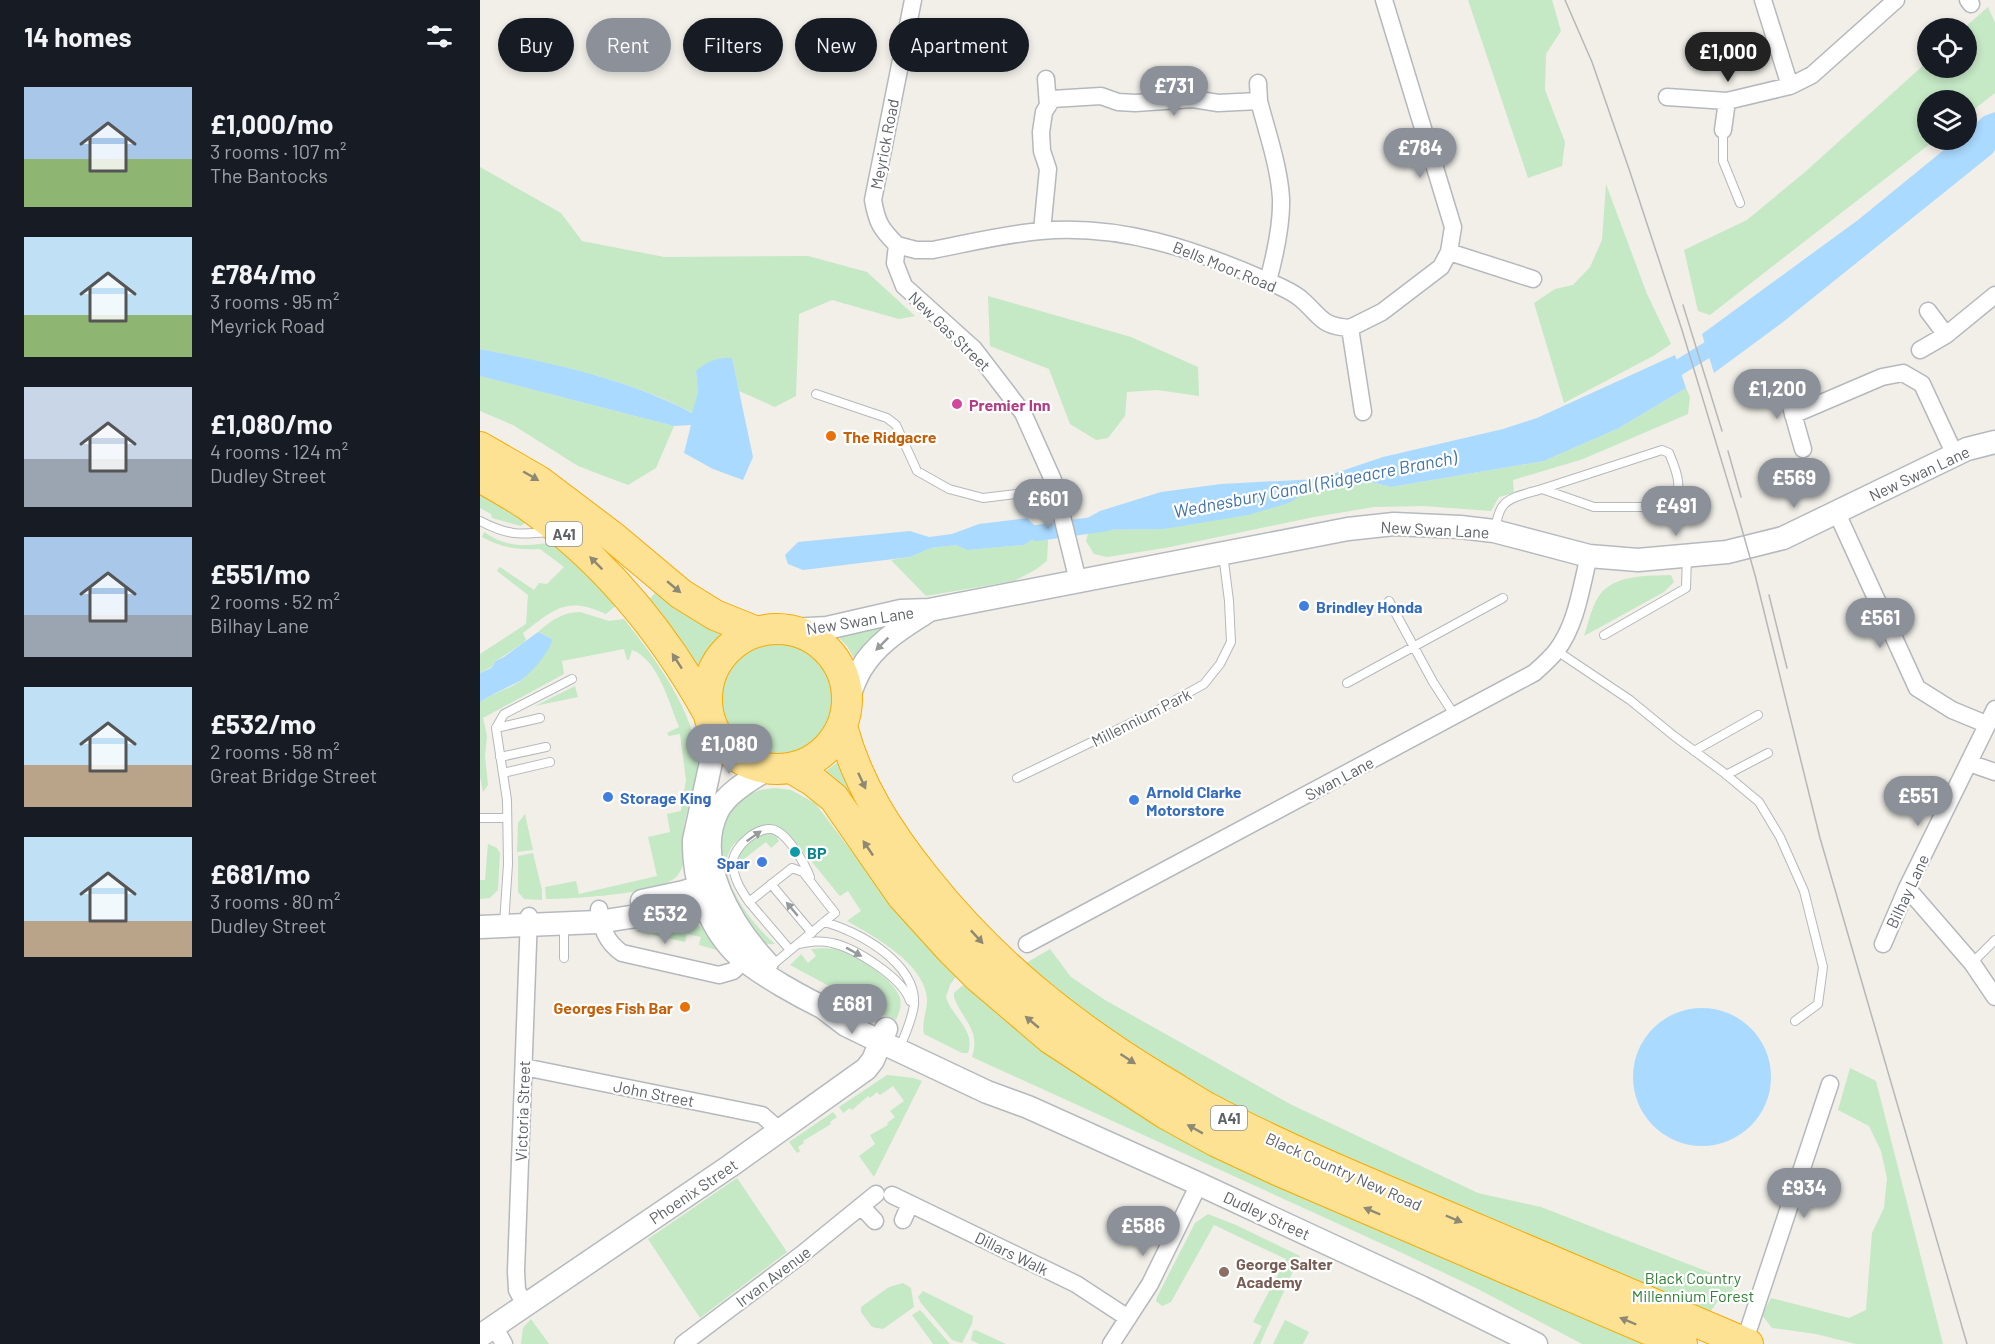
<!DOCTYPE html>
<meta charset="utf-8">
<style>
body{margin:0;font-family:Barlow,sans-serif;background:#20242c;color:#f1f3f6;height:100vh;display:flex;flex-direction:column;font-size:22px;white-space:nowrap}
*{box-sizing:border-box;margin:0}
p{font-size:20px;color:#9ea1a6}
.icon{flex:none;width:33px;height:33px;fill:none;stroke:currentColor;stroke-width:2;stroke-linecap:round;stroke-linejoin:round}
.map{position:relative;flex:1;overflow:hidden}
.drawer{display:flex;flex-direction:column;background:#171b24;width:480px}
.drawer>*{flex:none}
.guide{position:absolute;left:18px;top:18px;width:570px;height:54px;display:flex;gap:12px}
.fabs{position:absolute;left:1437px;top:18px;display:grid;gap:12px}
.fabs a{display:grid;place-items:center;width:60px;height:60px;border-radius:50%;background:#171b24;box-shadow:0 3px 9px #0003;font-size:30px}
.price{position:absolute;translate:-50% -51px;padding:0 14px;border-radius:21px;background:#8c9099;color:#fff;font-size:20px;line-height:39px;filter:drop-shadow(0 2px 3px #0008)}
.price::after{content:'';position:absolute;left:50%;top:36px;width:18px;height:14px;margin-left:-9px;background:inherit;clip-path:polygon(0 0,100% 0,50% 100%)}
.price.selected{background:#222;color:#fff}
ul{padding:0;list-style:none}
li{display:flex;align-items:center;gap:18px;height:150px;padding:0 24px}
li span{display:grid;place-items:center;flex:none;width:168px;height:120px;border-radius:0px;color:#555}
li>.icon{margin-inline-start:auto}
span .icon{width:72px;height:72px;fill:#fffc;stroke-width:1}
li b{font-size:26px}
h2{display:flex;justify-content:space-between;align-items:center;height:72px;padding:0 24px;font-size:26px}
.chip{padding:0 21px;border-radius:27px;background:#171b24;box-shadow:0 3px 9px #0003;font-size:21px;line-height:54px}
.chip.selected{background:#8c9099;color:#fff}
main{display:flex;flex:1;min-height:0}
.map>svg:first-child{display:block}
.green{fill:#c5e8c5}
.water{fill:#aadaff}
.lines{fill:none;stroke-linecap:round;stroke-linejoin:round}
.canal{stroke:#aadaff;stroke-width:16}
.lane-casing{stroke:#b5b8bc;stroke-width:10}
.street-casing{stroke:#b5b8bc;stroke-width:19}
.secondary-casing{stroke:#b6babf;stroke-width:25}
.highway-casing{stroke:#f9ab00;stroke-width:32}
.lane{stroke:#fff;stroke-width:8}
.street{stroke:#fff;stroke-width:16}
.secondary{stroke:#fff;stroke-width:22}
.highway{stroke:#fde293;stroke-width:30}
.tram{stroke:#b6b7b8;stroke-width:1.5}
.oneway{fill:#8e8975}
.oneway2{fill:#979a9d}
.hotel-dot{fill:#d1479c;stroke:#fff;stroke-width:2}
.food-dot{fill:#e8710a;stroke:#fff;stroke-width:2}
.shop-dot{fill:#3f7fe0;stroke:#fff;stroke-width:2}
.culture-dot{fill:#0f9aa8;stroke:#fff;stroke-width:2}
.education-dot{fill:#8d6e63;stroke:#fff;stroke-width:2}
.labels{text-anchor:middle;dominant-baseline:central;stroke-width:4.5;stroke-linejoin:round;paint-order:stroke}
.shield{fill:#fff;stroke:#8f9295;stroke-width:1.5}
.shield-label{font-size:15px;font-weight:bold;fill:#5f6368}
.street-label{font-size:16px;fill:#5f6368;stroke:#fff}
.hotel-label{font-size:16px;font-weight:bold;fill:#b23c85;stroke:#fff;text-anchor:start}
.food-label{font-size:16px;font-weight:bold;fill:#c56008;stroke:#fff;text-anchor:start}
.shop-label{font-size:16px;font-weight:bold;fill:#366cbe;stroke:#fff;text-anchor:start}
.culture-label{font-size:16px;font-weight:bold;fill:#0d838f;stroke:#fff;text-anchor:start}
.education-label{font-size:16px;font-weight:bold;fill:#785e54;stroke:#fff;text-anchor:start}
.park-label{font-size:16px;fill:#348238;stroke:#fff}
.water-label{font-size:18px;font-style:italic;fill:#4174aa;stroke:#fff}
</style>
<main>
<section class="drawer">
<h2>14 homes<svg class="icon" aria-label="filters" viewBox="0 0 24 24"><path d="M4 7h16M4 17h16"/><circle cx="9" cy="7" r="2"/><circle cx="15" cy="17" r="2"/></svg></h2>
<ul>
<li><span style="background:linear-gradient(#a9c7e8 60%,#8fb573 0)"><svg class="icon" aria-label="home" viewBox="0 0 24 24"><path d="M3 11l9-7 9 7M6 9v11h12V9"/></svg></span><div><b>£1,000/mo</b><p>3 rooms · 107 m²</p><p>The Bantocks</p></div></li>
<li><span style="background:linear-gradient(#bfe0f5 65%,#8fb573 0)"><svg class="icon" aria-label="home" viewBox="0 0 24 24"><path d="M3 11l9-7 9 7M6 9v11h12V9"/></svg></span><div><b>£784/mo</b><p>3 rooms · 95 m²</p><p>Meyrick Road</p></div></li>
<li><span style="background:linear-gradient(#c9d6e8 60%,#9aa5b1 0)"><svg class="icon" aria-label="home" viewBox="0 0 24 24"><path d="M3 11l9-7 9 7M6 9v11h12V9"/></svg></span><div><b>£1,080/mo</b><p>4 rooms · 124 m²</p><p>Dudley Street</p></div></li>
<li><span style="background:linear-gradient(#a9c7e8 65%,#9aa5b1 0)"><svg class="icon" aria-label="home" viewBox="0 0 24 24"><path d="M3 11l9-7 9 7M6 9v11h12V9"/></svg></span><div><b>£551/mo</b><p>2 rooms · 52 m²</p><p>Bilhay Lane</p></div></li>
<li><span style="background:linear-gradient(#bfe0f5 65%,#b9a48a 0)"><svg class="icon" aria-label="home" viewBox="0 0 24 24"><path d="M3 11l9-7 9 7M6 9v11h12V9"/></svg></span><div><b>£532/mo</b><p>2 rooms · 58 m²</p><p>Great Bridge Street</p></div></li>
<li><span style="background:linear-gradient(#bfe0f5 70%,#b9a48a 0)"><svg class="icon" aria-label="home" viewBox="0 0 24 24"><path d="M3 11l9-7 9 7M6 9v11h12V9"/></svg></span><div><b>£681/mo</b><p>3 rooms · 80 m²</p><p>Dudley Street</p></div></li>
</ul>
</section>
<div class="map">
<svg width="1515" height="1344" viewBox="0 0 1515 1344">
<rect width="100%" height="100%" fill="#f1efe8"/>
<path class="green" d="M988 0H1072L1081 31 1066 54 1065 90 1085 142 1082 166 1048 178Z
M1508 7 1515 23V93L1487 115 1486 100H1448V140H1455L1230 315 1218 311 1204 250 1267 220 1325 172 1447 62 1448 68H1486V28H1484Z
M0 167 81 213 102 241 184 257 328 256 387 272 435 316 419 319 352 300 319 314 316 396 295 407 259 391 252 359 216 371 218 392 213 413C150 379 70 363 0 349Z
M1126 184 1167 294 1191 344 1173 356 1084 403 1054 303 1075 289 1093 285 1110 267 1122 240Z
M508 296 651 337 718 367 719 396 677 390 647 392 645 416 628 438 616 440 590 424 569 369 510 346Z
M0 376 194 426 176 468 148 485 98 466 33 425 0 411Z
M1206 388 1210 397 1208 414 1103 459 1033 480 1034 493 1019 497 1011 511 944 506 894 507 834 517 685 548 627 557 614 554 606 541 609 530 684 529 808 503 823 493 891 482 911 487 1064 461 1139 428Z
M0 488 47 521 41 526 12 518 11 514 0 508Z
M4 532C18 542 32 546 49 545 60 544 67 542 78 544L138 604 126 614C86 596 75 609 43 633L46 640 43 643 16 661 11 667 0 673V654L46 624 48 595 17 571 18 569 20 567 54 590 59 583 67 584 84 567 60 549C38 550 22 548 2 537Z
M552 540H568L567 561 555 570 534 581 446 596 411 560 430 557 451 548 476 545 487 550 544 545Z
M1191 575 1194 582 1184 592 1104 636C1109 622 1112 603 1122 592 1139 574 1169 576 1191 575Z
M163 580 243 632 231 644 216 668 168 601 175 593Z
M100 612 129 621 144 619C174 657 220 717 217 768 216 787 207 806 204 825 202 842 210 865 195 878 177 894 92 899 66 899L65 887 96 881 99 894 177 876 168 837 190 832 187 814 201 811 206 780 200 734 189 736 187 733 199 727C189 703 178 659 152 650L149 660H147L144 649 82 661 84 674 3 718 7 736 5 756 8 785 3 792 0 777V702C13 693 27 690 39 682 51 674 64 651 72 639L58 632C71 621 82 612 100 612Z
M406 624 388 640 374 658 367 646 356 635Z
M240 700a58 58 0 1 1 116 0a58 58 0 1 1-116 0Z
M95 686 98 697 55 706Z
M361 760 402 832 343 773Z
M295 788 311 790 335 803 394 881 479 972 470 985 466 997C472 1017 496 1030 488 1053H482L444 1034C441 1022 448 1009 447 997 443 963 394 936 367 921L381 911 368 891 360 896C346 880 312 834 296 826 285 822 274 828 266 834 261 839 253 843 250 850 234 878 275 927 295 944 286 945 275 941 269 935L236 855 247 812 266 796 280 790Z
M45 814 53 850 37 852 38 823Z
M283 833H294L299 837 297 838 299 841 291 848 286 842 260 862 258 857 260 850Z
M8 844 17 848 20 853 18 890 10 898 0 899V880H5Z
M53 853 62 890V900L44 899 38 892V856Z
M203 920C220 922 232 934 237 950L219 945 221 937 207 934 205 942 155 931Z
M331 949C340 948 350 948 359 950 377 956 415 980 420 998 422 1006 419 1013 416 1020L403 1015 310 965 321 954 328 963 336 956Z
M570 949 591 977 625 1000 812 1105 998 1193 1061 1207 1257 1283C1250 1300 1238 1294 1230 1314L760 1114 586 1004 546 963Z
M483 985 491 991 496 986 1175 1344H1102L998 1289 918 1251 492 1057C501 1029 482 1020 474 997V993Z
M1370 1068 1396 1081 1463 1344H1376L1336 1334 1292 1328 1282 1315 1291 1298 1369 1318 1386 1310 1392 1233 1404 1208 1407 1178 1401 1151 1389 1126 1358 1110Z
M407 1075 434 1078 442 1081 394 1177 379 1156 395 1144 390 1135 408 1125 407 1123 415 1117 410 1111 424 1101 413 1086 400 1095 397 1092 390 1098 388 1096 372 1110 370 1108 363 1113 359 1107Z
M353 1112 357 1117 350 1122 351 1124 323 1141 324 1143 318 1147 320 1151 317 1153 309 1142Z
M257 1178 307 1252 220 1318 168 1239Z
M728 1214 756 1225 820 1256 780 1344H773L782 1326 773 1322 806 1259 734 1225 691 1302 682 1306 676 1301 677 1297 715 1223Z
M423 1283 431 1288 434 1307 403 1329 392 1327 381 1312V1307L409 1287Z
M443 1291 493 1316 492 1324 482 1343 472 1340 441 1303 438 1297Z
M440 1310 442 1312 470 1344H453L432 1315Z
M51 1319 69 1344H41L43 1328Z
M805 1320 829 1332 823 1344H793Z
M496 1330 500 1332 526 1344H499L491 1340 493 1331Z"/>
<path class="water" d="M1515 112V150L1512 154 1303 322 1234 373 1222 334 1378 220 1476 140H1486L1487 131 1504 116Z
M0 349C71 363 148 379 212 413L218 392 216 371C227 362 237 357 252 358L273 457 263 480 233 469 204 453 211 425 194 426 0 376Z
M1195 355 1206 388 1139 428 1064 461 911 487 891 482 824 493 809 503 768 515 684 529 609 530 604 520 620 511 681 492 741 484 838 479 903 457 1023 429 1057 418Z
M547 518 556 527 552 540 544 545 487 550 476 545 451 548 430 557 323 570 308 564 305 555 318 542 430 531 449 537 472 534 499 524Z
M58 632 72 639C71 651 49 676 38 682 25 689 12 694 0 702V673L11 668 16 661 24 657Z
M1153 1077a69 69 0 1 1 138 0a69 69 0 1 1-138 0Z"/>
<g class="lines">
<path class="canal" d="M1180 379 1245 339
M557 533 627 523"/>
<defs>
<path id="lane" d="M1243 130V161L1260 203
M336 394 407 418 416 425 437 471 469 489 503 498 576 489
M0 521C27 535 38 535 68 532
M1014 531C1016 524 1018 513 1022 507 1029 496 1050 493 1062 489L1182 450 1189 453C1197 472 1206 492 1187 507H1114L1062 489
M909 601 953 682 975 716
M1124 635 1206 588 1207 556
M1077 651 1150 700 1194 736 1243 772 1279 802 1300 837 1324 891 1343 967 1338 1004 1315 1021
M867 683 1023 598
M16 728 60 718
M1214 751 1278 715
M20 757 66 747
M23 773 70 762
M1246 775 1288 753
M537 778 676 711 724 684 740 664 751 642 749 601 743 554
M0 818H27
M291 884 332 933
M269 902C261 890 253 878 253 863 252 847 281 822 297 831 310 838 325 864 330 877
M344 922C378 931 437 963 434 1005 432 1020 425 1035 419 1049
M24 924 28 864 27 800 16 728 24 714 92 679
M319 944C330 942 340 940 352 943 375 948 423 978 430 1001
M84 958V926
M1492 963 1515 940
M290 967 355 913 323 872 312 868 269 902 310 950"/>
<path id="street" d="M1283 0 1310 86 1332 75 1416 0
M1488 0 1491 4
M566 79 568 106
M778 83 779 101
M1187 97 1247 101 1310 86
M1243 130 1247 101
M562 231 568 169 562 151 561 132 564 112 572 99 621 96 638 102 655 103 713 99 738 103 779 101C787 132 799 166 801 198 802 225 795 255 788 281
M417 245 436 250H453C488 243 525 234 561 231 640 224 714 249 785 280 797 285 812 291 821 299 842 317 840 326 870 328L883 412
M417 245 415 263 424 286 494 349 543 413 573 480 598 581
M417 245C401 229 397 223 393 200L433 0
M969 252 1053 279
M870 328 902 312 961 267 969 252 973 227 904 0
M1466 335 1515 295
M1440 350 1466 335 1448 311
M1304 382 1323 449
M1313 415 1402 377 1423 373 1442 384 1475 455
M1356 511 1437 688 1472 710 1506 724
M1489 763 1515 772
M1427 888 1492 963 1515 997
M119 909C122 928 125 941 142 953L239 975 253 971 271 954
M547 944 1054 673C1062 666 1071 658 1077 650 1097 623 1101 587 1109 556
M1403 944 1427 888 1515 709
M44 1067 282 1115 299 1130
M412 1195 596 1284 648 1318
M381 1206 395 1221
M423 1220 430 1204
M45 1305 37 1290 36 1271 49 916
M14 1326 24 1344
M1264 1343 1350 1084
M203 1344 321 1255 396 1194
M631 1344 670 1284 719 1184"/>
<path id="secondary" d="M311 630 347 628 421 611 449 610 868 529 914 524 980 527 1014 531 1109 556 1158 560 1247 552 1303 538 1487 449 1515 442
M367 699C372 690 375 678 381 669 397 642 422 628 448 611
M230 723 231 762 214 840C213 879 227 923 254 951 276 973 328 1001 357 1014
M287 769C270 780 248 792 238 810 212 862 253 927 287 963
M162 901 204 892 232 883
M0 927 118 922 234 904 225 876 232 865
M345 1009 366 1025 401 1042 507 1092 548 1107 719 1184 941 1287 1056 1344
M0 1336 250 1166 386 1069 393 1060 406 1029"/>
<path id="highway" d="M0 447 59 481 133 537 201 594 235 615 277 632
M0 477C16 486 32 495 47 505 123 559 182 630 227 711
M227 699a70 70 0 1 1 140 0a70 70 0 1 1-140 0Z
M362 726C377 784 409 833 446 879 512 962 588 1023 678 1078 694 1087 710 1098 726 1107 803 1148 884 1181 964 1215 1065 1258 1167 1301 1268 1344
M311 768 333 781 354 798 422 896 471 950 497 976 571 1039 686 1114 737 1142 797 1170 1202 1344"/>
</defs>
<use href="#lane" class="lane-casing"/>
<use href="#street" class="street-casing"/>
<use href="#secondary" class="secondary-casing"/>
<use href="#highway" class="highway-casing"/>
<use href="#lane" class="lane"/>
<use href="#street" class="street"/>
<use href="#secondary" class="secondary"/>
<use href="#highway" class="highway"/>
<path class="tram" d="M1085 0 1112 62 1149 169 1202 330 1257 512 1275 575 1340 838 1487 1344
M1203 305 1242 431
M1248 451 1261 497
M1289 595 1307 668"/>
</g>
<defs><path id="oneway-solid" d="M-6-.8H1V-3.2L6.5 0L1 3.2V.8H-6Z" transform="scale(1.5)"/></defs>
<g class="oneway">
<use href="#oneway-solid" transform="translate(51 476) rotate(30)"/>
<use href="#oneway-solid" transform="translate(116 563) rotate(-135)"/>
<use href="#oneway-solid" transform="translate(194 587) rotate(40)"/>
<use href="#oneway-solid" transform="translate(197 661) rotate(-123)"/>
<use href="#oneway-solid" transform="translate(382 781) rotate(65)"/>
<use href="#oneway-solid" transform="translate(388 848) rotate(-124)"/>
<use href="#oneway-solid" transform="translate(497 937) rotate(47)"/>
<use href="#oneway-solid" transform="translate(552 1022) rotate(-140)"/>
<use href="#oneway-solid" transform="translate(648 1059) rotate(33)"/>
<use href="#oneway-solid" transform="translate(715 1129) rotate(-151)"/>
<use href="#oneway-solid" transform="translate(892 1211) rotate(-157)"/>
<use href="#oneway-solid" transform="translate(974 1219) rotate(23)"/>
<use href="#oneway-solid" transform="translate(1148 1321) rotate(-157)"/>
</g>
<g class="oneway2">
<use href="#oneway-solid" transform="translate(402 644) rotate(135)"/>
<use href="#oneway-solid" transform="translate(274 836) rotate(-35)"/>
<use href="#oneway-solid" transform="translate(312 909) rotate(-130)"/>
<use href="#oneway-solid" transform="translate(374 952) rotate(29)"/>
</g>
<circle class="hotel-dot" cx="477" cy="404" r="6"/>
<g class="food-dot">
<circle cx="351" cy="436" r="6"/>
<circle cx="205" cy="1007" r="6"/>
</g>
<g class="shop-dot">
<circle cx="824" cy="606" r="6"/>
<circle cx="128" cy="797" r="6"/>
<circle cx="654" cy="800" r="6"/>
<circle cx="282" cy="862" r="6"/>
</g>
<circle class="culture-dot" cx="315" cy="852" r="6"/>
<circle class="education-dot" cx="744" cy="1272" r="6"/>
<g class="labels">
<g class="shield">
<rect x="66" y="522" width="36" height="24" rx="4.5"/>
<rect x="731" y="1106" width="36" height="24" rx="4.5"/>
</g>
<g class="shield-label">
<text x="84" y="534">A41</text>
<text x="749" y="1118">A41</text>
</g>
<g class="street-label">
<text transform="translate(404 144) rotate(-79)">Meyrick Road</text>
<text transform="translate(745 266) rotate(22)">Bells Moor Road</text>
<text transform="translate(470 331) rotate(44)">New Gas Street</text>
<text transform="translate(1439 473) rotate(-25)">New Swan Lane</text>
<text transform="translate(955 529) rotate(3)">New Swan Lane</text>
<text transform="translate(380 620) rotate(-9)">New Swan Lane</text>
<text transform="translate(661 717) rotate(-27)">Millennium Park</text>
<text transform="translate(859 778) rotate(-28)">Swan Lane</text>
<text transform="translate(1427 891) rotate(-65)">Bilhay Lane</text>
<text transform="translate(174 1093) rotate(11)">John Street</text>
<text transform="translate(42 1111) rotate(-88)">Victoria Street</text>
<text transform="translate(864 1171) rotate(24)">Black Country New Road</text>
<text transform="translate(213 1191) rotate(-34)">Phoenix Street</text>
<text transform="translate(787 1215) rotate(25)">Dudley Street</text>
<text transform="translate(532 1253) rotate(26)">Dillars Walk</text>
<text transform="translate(293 1276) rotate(-37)">Irvan Avenue</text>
</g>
<g class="hotel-label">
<text x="489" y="404">Premier Inn</text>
</g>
<g class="food-label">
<text x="363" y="436">The Ridgacre</text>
<text x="193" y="1007" text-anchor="end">Georges Fish Bar</text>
</g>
<g class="shop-label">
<text x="836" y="606">Brindley Honda</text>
<text x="666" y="791">Arnold Clarke<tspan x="666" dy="18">Motorstore</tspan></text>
<text x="140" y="797">Storage King</text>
<text x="270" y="862" text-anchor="end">Spar</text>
</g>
<g class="culture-label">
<text x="327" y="852">BP</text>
</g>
<g class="education-label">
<text x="756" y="1263">George Salter<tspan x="756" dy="18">Academy</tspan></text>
</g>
<g class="park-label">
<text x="1213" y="1277">Black Country<tspan x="1213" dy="18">Millennium Forest</tspan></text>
</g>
<g class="water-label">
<text transform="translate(835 484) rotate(-11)">Wednesbury Canal (Ridgeacre Branch)</text>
</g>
</g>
</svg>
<div class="fabs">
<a><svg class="icon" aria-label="locate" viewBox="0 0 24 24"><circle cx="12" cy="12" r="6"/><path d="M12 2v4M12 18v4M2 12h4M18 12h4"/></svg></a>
<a><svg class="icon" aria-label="layers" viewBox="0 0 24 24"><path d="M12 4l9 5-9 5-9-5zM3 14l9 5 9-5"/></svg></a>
</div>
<b class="price selected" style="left:1248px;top:83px">£1,000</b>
<b class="price" style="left:694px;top:117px">£731</b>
<b class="price" style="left:940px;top:179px">£784</b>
<b class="price" style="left:1297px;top:420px">£1,200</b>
<b class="price" style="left:1314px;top:509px">£569</b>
<b class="price" style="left:568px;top:530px">£601</b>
<b class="price" style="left:1196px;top:537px">£491</b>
<b class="price" style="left:1400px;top:649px">£561</b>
<b class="price" style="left:249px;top:775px">£1,080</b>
<b class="price" style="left:1438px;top:827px">£551</b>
<b class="price" style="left:185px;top:945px">£532</b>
<b class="price" style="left:372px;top:1035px">£681</b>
<b class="price" style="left:1324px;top:1219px">£934</b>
<b class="price" style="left:663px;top:1257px">£586</b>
<div class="guide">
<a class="chip">Buy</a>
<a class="chip selected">Rent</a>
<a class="chip">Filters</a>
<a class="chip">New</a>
<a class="chip">Apartment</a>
</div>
</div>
</main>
